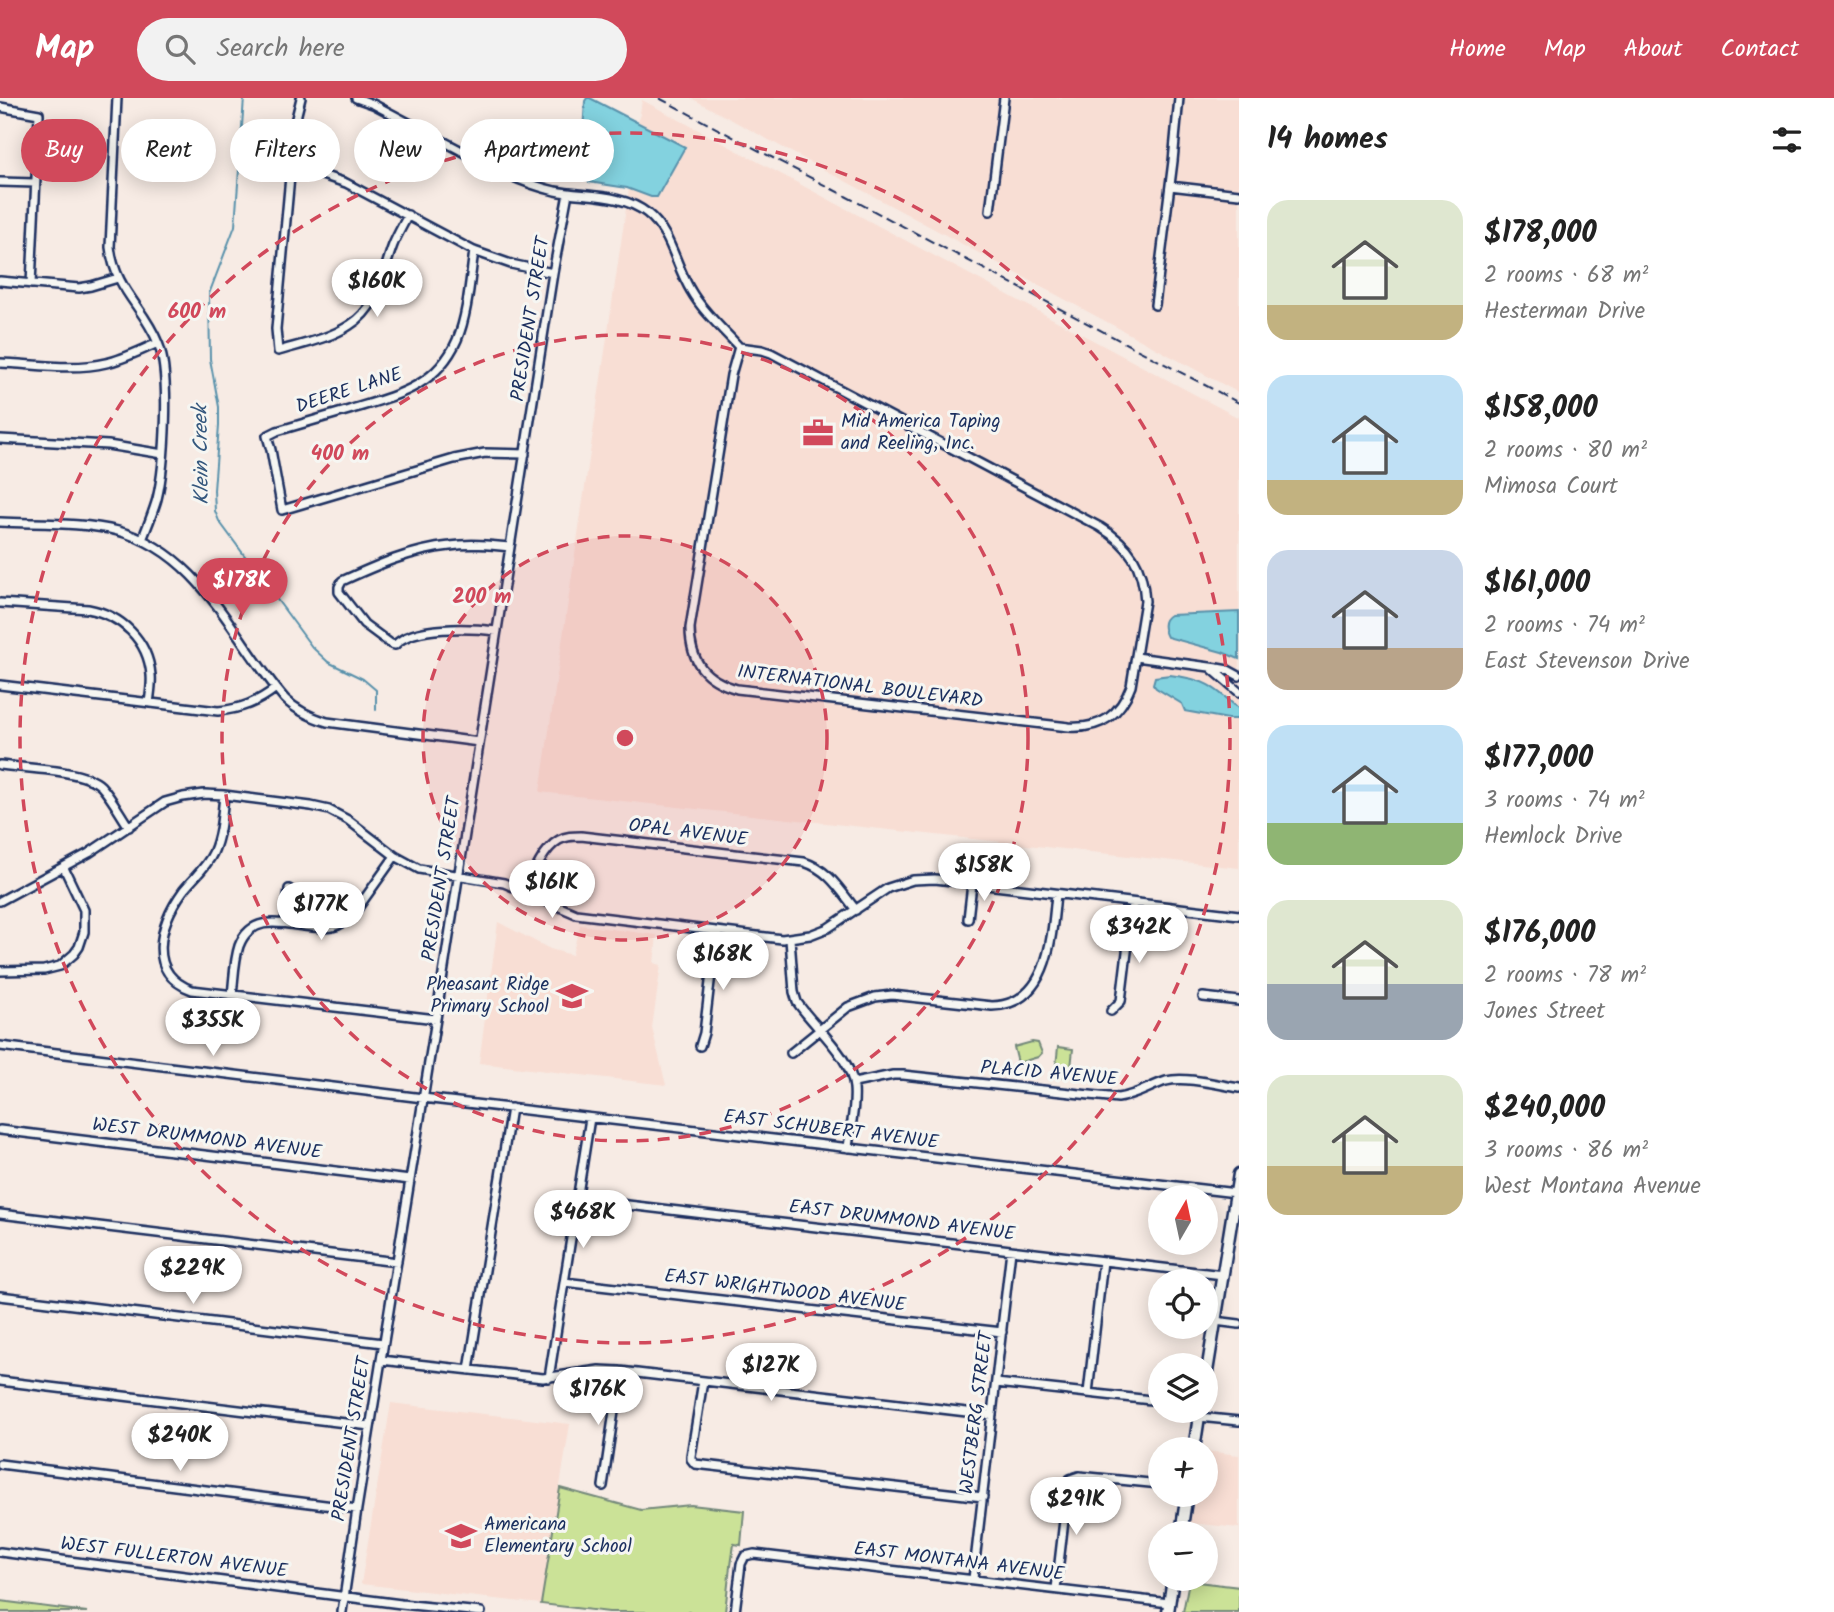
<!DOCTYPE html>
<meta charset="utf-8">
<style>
body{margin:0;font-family:Kalam,sans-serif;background:#f2f2f2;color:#222;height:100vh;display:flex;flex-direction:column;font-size:26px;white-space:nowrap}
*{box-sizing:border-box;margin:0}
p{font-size:23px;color:#767676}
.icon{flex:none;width:38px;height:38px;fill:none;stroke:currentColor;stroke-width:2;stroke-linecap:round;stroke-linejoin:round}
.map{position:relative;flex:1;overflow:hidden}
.sheet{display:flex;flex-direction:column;background:#fff;width:595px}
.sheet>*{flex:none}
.banner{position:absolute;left:21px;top:21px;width:665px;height:63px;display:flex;gap:14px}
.needle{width:46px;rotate:9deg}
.buttons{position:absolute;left:1148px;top:1087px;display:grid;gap:14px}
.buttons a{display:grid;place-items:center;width:70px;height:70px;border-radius:50%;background:#fff;box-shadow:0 4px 18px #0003;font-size:35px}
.price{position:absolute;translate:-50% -60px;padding:0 16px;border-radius:24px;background:#fff;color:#222;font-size:23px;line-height:46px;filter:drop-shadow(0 2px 4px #0008)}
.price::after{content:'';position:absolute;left:50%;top:42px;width:21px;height:16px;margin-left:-10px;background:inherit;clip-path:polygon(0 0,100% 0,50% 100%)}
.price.active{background:#d1495b;color:#fff}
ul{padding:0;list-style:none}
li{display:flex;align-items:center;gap:21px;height:175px;padding:0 28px}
li span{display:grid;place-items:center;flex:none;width:196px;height:140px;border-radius:21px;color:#555}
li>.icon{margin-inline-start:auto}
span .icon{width:84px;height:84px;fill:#fffc;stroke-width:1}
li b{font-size:30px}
h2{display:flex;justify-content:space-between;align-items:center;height:84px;padding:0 28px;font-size:30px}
.pill{padding:0 24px;border-radius:32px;background:#fff;box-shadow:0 4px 18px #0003;font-size:24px;line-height:63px}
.pill.active{background:#d1495b;color:#fff}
header{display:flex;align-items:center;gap:42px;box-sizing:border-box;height:98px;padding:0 35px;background:#d1495b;color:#fff}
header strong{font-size:33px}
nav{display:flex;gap:38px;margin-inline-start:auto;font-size:24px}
.search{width:490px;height:63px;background:#f2f2f2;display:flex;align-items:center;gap:18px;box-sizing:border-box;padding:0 24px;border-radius:38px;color:#767676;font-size:26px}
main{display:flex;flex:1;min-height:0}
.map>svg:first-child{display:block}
.built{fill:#f8ded4}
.green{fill:#cbe297;stroke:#73887a;stroke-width:2}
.water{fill:#83d2df;stroke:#5991ab;stroke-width:2}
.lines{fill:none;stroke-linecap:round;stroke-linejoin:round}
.stream{stroke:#5991ab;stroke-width:2}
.minor-casing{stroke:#1b2f5e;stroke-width:12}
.secondary-casing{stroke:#1b2f5e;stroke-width:15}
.minor{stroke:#f6f6f2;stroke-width:7}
.secondary{stroke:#f6f6f2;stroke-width:10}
.rail{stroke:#1b2f5e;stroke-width:2;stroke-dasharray:10 5;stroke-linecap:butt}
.ring{fill:none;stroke:#d1495b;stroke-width:3.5;stroke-dasharray:12 9}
.labels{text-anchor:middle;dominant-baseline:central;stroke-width:6;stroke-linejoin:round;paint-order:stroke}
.street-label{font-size:19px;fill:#1b2f5e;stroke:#f6f6f2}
.poi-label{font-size:19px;fill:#1b2f5e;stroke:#f6f6f2;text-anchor:start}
.water-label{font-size:21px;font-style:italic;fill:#35587e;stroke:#f6f6f2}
.centre{fill:#d1495b;stroke:#f6f6f2;stroke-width:3.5}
.ring-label{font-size:21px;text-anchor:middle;font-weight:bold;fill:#d1495b;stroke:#f6f6f2;stroke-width:6;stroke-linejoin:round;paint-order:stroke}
</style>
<header>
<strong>Map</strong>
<div class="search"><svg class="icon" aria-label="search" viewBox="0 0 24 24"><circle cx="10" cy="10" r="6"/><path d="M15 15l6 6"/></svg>Search here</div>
<nav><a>Home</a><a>Map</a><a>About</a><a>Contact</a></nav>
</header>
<main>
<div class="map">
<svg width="1239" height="1514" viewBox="0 0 1239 1514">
<rect width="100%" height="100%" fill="#f7ebe4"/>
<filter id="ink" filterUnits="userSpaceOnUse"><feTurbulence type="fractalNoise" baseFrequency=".0143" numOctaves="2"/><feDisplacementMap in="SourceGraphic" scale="14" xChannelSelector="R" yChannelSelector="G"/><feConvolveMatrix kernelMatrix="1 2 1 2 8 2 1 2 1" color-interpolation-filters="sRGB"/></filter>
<g filter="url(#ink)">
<path class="built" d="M691 0H1239V295Z
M642 2 1239 320V770L540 694Z
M498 824 550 851 572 857 580 827 657 837 654 865 661 867 652 930 666 987 479 965Z
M391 1305 570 1326 541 1506 361 1486Z
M1206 1353 1239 1357V1430L1190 1425 1195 1397 1206 1396Z"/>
<path class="green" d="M1032 944 1038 945 1042 955 1038 959 1018 965 1014 949Z
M1058 949 1073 951 1070 979 1055 978Z
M560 1390 641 1412 691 1407 744 1413 741 1447 734 1446 731 1468H730L725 1514H609L541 1506Z
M1189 1483 1239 1489V1514H1183Z
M0 1503 87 1514H0Z"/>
<path class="water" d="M587 0H590L685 49 657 99H651L627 90 589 84 586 78 583 33 585 3Z
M1239 514V561L1222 554 1167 539C1163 531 1161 522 1170 517Z
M1170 577C1205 581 1213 588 1239 611V621H1228L1185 613 1182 606 1156 590 1153 586 1155 579Z"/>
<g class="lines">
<path class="stream" d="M244 0 235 128 209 196 210 261 219 309V327L214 392 215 413 219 423 312 549 328 564 363 581 376 592V612"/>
<defs>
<path id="minor" d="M117 0 110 149C115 192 144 209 158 245 171 275 165 368 157 401 153 415 147 429 142 442
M301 0 295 24 276 231 278 253C302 246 329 241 350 227 379 209 382 176 393 147 397 137 403 127 408 117
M356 0 373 6C401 21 430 36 458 51 489 68 520 85 555 93 585 99 622 95 647 115 672 135 675 167 691 193 703 214 723 231 739 249L762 252 771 255 1100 429C1130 447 1143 468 1145 503L1131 588C1120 617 1101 631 1069 629L737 591C705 582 690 564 690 530L731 277 739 249
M0 9 39 16 31 186
M290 72 322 77 346 85 474 153 511 166 553 175
M0 84 35 85
M1170 88 1239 96
M990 113 1004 0
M474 153C470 181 468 216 457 242 436 290 394 298 349 312 325 319 301 326 277 333L267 338 271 352 282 412 454 361 485 355 525 356
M0 183 79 190 91 188 118 180
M1155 207 1173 63 1179 0
M0 265C33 266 74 273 106 265 124 261 141 252 158 245
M0 341 108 347 163 356
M0 424C37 426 82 424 118 433 201 455 233 541 285 601 297 613 311 619 327 624L479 644
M0 505 88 511C121 517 148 542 151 577 152 587 150 596 149 605
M497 533C471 530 413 527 395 547L391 546 364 526 339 494V489L342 483C377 467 411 452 450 448 470 445 490 447 510 449
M1136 559 1217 570 1228 572 1239 578
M1211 570 1239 594
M0 587 218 613C241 611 258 604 276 590
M0 667C24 670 85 672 101 688 112 700 120 716 129 729
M224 697C222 717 221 737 213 755 206 770 193 780 183 793 160 825 145 875 192 892L436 921
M526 794C533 777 543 751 559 742 566 738 573 738 581 738L804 764C829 772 840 792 856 812
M0 803 89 755 165 704 183 699 204 696 224 697 311 708 329 712 348 722 395 758 419 771 504 785 576 816 716 833 782 841 810 837 828 830 888 790 913 782 935 781 1239 817
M968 821 972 786
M285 825 289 791
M790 841 794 894 797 904C814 929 852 959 854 990 856 1010 850 1030 848 1050
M0 873 44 872 60 868 74 856 79 849 84 834V812L64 770
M232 897C234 881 234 863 239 848 255 806 302 835 332 829 342 827 349 821 355 814L395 758
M1203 899 1239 903
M1111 913 1121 903 1133 805
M0 948 423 1000 1236 1095
M700 948 704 935 716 833
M791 955 848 909 875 899 892 897 992 908C1049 907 1052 838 1056 796
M854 985 893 977H903L1118 1000C1136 998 1150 988 1166 983 1186 978 1219 987 1239 990
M0 1032 410 1082
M577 1101 1223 1177
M0 1116 397 1164
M564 1184 1002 1234
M0 1198 383 1245
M1215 1223 1239 1226
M381 1262 543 1280 599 1272 620 1273 992 1317
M469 1272 511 1010
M549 1280 590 1020
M0 1283 370 1328
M703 1283 691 1358V1361L695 1366 983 1399
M996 1285 1160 1303
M1088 1295 1103 1163
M1199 1319 1239 1323
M0 1366 357 1411
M603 1388 620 1273
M0 1454 401 1506 481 1514
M973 1481 1011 1152
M1056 1491 1068 1388 1070 1381 1079 1378 1160 1386
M342 1514 357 1411 436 921 553 175 568 95
M735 1514 741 1466 745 1458 754 1456 1169 1505"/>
<path id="secondary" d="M1206 1280 1239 1076
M1194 1351 1200 1312
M1181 1435 1187 1396
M1168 1514 1173 1480"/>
</defs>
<use href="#minor" class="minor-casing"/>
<use href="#secondary" class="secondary-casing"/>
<use href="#minor" class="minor"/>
<use href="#secondary" class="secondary"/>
<path class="rail" d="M659 0 1239 305"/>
</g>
</g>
<circle cx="625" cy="640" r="202" fill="#d1495b" fill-opacity=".12"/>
<g class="ring">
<circle cx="625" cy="640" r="202"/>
<circle cx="625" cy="640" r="403"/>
<circle cx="625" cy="640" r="605"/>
</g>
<defs>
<symbol id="office-bare" viewBox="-9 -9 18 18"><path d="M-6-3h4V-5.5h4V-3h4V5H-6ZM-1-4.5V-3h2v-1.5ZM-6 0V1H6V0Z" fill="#d1495b" stroke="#f6f6f2" stroke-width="2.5" paint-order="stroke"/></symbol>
<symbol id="school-bare" viewBox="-9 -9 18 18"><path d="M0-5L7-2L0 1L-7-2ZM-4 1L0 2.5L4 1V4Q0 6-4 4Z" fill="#d1495b" stroke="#f6f6f2" stroke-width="2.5" paint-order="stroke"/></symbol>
</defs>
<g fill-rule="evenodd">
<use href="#office-bare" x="796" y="313" width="44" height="44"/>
<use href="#school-bare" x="550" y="876" width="44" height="44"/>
<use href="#school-bare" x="439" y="1416" width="44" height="44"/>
</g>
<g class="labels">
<g class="street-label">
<text transform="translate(531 221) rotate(-81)">PRESIDENT STREET</text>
<text transform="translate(349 293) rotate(-18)">DEERE LANE</text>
<text transform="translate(860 589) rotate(7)">INTERNATIONAL BOULEVARD</text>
<text transform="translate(688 735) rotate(7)">OPAL AVENUE</text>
<text transform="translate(442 781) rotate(-81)">PRESIDENT STREET</text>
<text transform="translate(1049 976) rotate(5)">PLACID AVENUE</text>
<text transform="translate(831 1032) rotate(7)">EAST SCHUBERT AVENUE</text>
<text transform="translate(207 1041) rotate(7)">WEST DRUMMOND AVENUE</text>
<text transform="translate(902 1123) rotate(7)">EAST DRUMMOND AVENUE</text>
<text transform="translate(785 1193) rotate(7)">EAST WRIGHTWOOD AVENUE</text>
<text transform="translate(977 1315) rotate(-83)">WESTBERG STREET</text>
<text transform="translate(352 1341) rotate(-81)">PRESIDENT STREET</text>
<text transform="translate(174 1460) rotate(7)">WEST FULLERTON AVENUE</text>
<text transform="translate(959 1464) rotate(7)">EAST MONTANA AVENUE</text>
</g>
<g class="poi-label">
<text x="841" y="324">Mid America Taping<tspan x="841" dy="22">and Reeling, Inc.</tspan></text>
<text x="549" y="887" text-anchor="end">Pheasant Ridge<tspan x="549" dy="22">Primary School</tspan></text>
<text x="484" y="1427">Americana<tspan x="484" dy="22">Elementary School</tspan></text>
</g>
<g class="water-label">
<text transform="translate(202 357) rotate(-91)">Klein Creek</text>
</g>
</g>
<circle cx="625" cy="640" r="10" class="centre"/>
<g class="ring-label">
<text x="197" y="220">600 m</text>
<text x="340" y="362">400 m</text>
<text x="482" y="505">200 m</text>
</g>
</svg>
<div class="buttons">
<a><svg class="needle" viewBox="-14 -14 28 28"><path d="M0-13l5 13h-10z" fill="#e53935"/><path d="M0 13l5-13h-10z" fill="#767676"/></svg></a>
<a><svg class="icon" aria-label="locate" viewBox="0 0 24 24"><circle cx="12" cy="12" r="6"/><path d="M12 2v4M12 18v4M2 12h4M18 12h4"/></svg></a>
<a><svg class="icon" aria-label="layers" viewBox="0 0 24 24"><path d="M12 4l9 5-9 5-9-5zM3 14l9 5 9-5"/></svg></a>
<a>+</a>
<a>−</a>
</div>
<b class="price" style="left:377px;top:221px">$160K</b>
<b class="price active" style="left:242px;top:520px">$178K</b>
<b class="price" style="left:984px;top:805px">$158K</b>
<b class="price" style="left:552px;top:822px">$161K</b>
<b class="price" style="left:321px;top:844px">$177K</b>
<b class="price" style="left:1139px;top:867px">$342K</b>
<b class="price" style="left:723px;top:894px">$168K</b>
<b class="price" style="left:213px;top:960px">$355K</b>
<b class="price" style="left:583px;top:1152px">$468K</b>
<b class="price" style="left:193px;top:1208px">$229K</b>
<b class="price" style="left:771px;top:1305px">$127K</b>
<b class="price" style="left:598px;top:1329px">$176K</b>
<b class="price" style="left:180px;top:1375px">$240K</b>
<b class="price" style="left:1076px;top:1439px">$291K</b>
<div class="banner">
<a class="pill active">Buy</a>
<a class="pill">Rent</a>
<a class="pill">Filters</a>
<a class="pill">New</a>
<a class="pill">Apartment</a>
</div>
</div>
<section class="sheet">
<h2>14 homes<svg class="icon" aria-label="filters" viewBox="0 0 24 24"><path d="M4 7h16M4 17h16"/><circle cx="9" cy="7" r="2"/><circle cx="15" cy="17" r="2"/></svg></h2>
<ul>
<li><span style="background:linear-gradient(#dfe7d0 75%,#c2b280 0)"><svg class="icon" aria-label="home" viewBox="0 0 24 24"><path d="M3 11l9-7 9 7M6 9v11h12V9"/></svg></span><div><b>$178,000</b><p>2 rooms · 68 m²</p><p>Hesterman Drive</p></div></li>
<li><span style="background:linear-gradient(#bfe0f5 75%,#c2b280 0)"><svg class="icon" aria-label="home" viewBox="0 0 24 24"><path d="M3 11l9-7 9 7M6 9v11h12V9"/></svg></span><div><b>$158,000</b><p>2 rooms · 80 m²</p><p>Mimosa Court</p></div></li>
<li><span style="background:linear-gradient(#c9d6e8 70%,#b9a48a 0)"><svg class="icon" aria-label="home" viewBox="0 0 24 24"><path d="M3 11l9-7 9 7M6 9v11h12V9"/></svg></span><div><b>$161,000</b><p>2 rooms · 74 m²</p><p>East Stevenson Drive</p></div></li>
<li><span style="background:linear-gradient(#bfe0f5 70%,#8fb573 0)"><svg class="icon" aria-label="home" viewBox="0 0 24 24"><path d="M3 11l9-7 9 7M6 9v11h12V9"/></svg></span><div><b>$177,000</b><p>3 rooms · 74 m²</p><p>Hemlock Drive</p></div></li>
<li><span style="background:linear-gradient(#dfe7d0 60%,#9aa5b1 0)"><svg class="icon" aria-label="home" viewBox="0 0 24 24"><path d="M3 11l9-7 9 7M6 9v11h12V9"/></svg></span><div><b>$176,000</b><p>2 rooms · 78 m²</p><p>Jones Street</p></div></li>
<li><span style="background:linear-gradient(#dfe7d0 65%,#c2b280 0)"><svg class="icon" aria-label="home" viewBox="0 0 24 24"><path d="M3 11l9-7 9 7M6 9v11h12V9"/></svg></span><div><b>$240,000</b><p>3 rooms · 86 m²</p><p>West Montana Avenue</p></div></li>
</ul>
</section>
</main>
